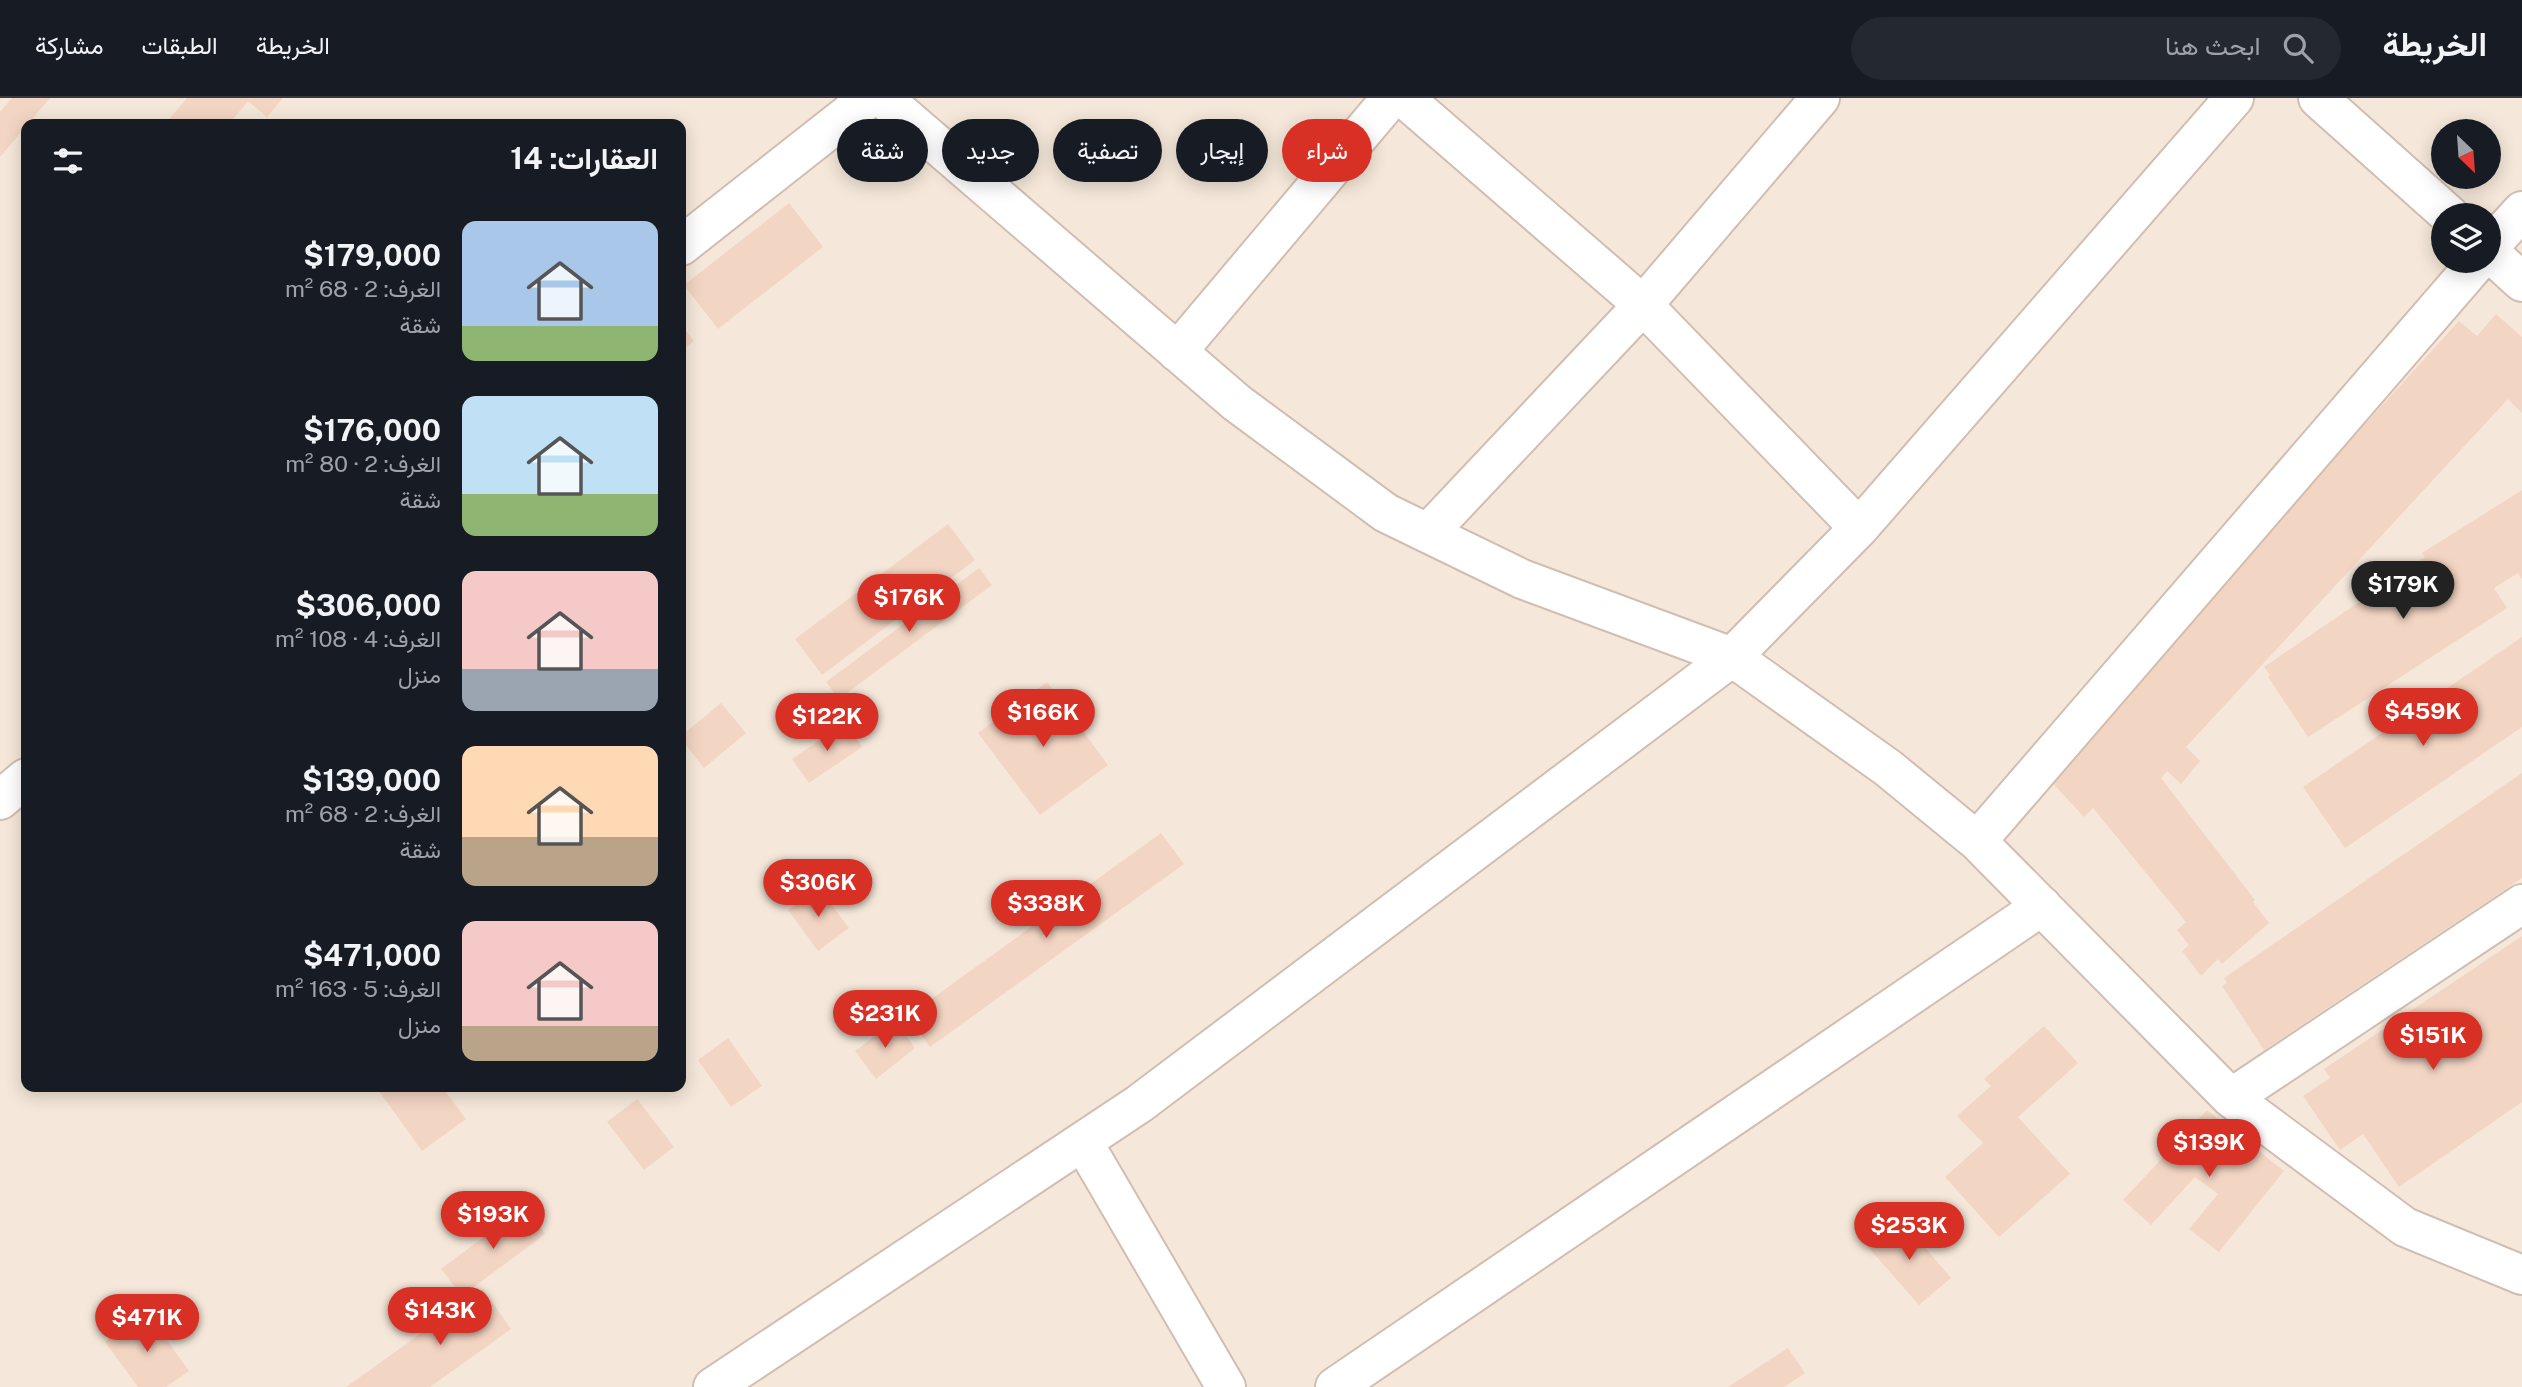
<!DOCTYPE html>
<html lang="ar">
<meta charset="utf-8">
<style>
body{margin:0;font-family:"Public Sans",Vazirmatn,sans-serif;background:#242831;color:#f1f3f6;direction:rtl;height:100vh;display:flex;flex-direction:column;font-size:26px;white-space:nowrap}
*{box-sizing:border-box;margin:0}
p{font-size:23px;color:#9ea1a6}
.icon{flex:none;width:38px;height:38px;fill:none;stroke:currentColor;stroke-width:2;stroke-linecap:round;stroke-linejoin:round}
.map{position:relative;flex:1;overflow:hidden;direction:ltr}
.details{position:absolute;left:21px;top:21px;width:665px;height:973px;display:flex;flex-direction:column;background:#171b24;border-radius:14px;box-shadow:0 4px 18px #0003;direction:rtl}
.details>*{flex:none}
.banner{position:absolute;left:707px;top:21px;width:665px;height:63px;direction:rtl;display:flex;gap:14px}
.needle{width:46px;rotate:155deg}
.fabs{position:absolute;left:2431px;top:21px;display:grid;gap:14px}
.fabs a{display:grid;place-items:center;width:70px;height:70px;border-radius:50%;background:#171b24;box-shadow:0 4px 18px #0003;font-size:35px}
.price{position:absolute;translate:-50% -60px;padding:0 16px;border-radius:24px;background:#d93025;color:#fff;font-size:23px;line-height:46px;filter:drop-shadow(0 2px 4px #0008)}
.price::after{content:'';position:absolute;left:50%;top:42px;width:21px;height:16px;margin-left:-10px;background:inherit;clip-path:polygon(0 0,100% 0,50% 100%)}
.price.active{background:#222;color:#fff}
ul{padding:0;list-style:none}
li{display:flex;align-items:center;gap:21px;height:175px;padding:0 28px}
li span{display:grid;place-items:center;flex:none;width:196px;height:140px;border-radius:14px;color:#555}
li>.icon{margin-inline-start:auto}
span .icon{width:84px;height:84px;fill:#fffc;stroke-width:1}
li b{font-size:30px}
h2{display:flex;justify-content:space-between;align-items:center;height:84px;padding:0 28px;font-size:30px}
.chip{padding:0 24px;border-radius:32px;background:#171b24;box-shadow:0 4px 18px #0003;font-size:24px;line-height:63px}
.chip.active{background:#d93025;color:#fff}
header{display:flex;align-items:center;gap:42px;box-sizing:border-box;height:98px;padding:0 35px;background:#171b24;border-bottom:2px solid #363941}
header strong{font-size:33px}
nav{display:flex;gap:38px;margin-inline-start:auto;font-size:24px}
.search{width:490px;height:63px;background:#242831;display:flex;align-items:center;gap:18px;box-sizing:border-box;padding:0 24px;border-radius:38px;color:#9ea1a6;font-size:26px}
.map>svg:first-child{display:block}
.residential{fill:#f5e8da;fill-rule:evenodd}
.building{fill:#f3d5c3}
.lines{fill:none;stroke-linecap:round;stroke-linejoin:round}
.minor-casing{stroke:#d1beb0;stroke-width:42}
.minor{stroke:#fff;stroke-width:38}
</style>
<header>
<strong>الخريطة</strong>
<div class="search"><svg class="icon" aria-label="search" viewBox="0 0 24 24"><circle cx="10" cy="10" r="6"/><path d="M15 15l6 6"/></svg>ابحث هنا</div>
<nav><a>الخريطة</a><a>الطبقات</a><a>مشاركة</a></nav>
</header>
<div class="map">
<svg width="2522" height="1289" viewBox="0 0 2522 1289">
<rect width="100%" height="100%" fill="#fdf6ec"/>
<path class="residential" d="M0 0H2522V1289H0ZM26 26H681V989H26ZM2443 33H2488V79H2443ZM2443 117H2488V163H2443Z"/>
<path class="building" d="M12 0H50L0 59V14Z
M187 0H283L267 19 248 3 229 26H165Z
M789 105 823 149 718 231 684 187Z
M2496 216 2522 239V315L2508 301 2186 649 2200 663 2181 686 2167 673 2161 680 2255 802 2253 804 2269 825 2222 866 2218 861 2201 878 2182 853 2189 847 2177 832 2186 824 2093 710 2084 719 2045 677 2459 223 2477 238Z
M681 226 694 243 681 253Z
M2522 392V481L2518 475 2494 490 2507 510 2308 639 2268 579 2270 577 2264 569 2425 459 2422 455Z
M948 426 975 462 822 577 795 541Z
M979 470 992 487 839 601 826 584Z
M2522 539V629L2345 750 2303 689Z
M1047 584 1108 667 1040 717 978 635Z
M721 605 746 635 704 670 681 641V638Z
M845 625 862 649 809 685 792 661Z
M2522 675V780L2264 952 2222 888 2227 885 2224 880Z
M1161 735 1184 766 930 949 908 918Z
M819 790 849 830 818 853 788 812Z
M2522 838V1004L2399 1089 2363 1036 2340 1052 2303 998 2330 980 2324 971Z
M895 923 915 950 876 981 855 953Z
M2044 928 2078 965 2018 1019 2070 1076 1999 1139 1945 1079 1983 1045 1957 1018 1991 988 1984 981Z
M728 940 762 988 731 1009 698 962Z
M385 989H442L466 1021 422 1053 379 993Z
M637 1001 674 1049 644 1072 607 1024Z
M2207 1012 2284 1073 2219 1154 2189 1131 2218 1096 2195 1079 2151 1127 2123 1102Z
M525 1108 545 1136 462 1198 441 1171Z
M1900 1120 1951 1180 1919 1207 1867 1148Z
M483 1191 511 1231 430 1289H346Z
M147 1214 189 1273 166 1289H138L105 1244Z
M1788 1250 1805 1275 1784 1289H1728Z"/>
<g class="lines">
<defs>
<path id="minor" d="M883 0 1237 305 1386 415 1522 481 1732 559 1888 670 1977 743 2231 1000 2405 1129 2522 1177
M1404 0 1643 207 1859 430
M2318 0 2449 117
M681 148 869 0
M2488 150 2522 113
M2488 153 2522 184
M1177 254 1391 0
M1428 435 1643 207 1820 0
M0 702 26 680
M1977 743 2478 163
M2231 1000 2522 806
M1083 1044 1226 1289
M713 1289 1139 1006 1732 559 1859 430 2234 0
M1335 1289 2042 808"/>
</defs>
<use href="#minor" class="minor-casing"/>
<use href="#minor" class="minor"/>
</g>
</svg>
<div class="fabs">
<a><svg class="needle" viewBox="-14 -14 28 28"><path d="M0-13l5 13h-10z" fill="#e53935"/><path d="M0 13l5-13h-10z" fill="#9ea1a6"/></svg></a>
<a><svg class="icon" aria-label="layers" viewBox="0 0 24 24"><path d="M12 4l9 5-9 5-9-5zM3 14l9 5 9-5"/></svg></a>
</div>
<b class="price active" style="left:2403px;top:523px">$179K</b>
<b class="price" style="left:909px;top:536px">$176K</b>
<b class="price" style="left:2423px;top:650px">$459K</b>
<b class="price" style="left:1043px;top:651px">$166K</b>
<b class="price" style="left:827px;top:655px">$122K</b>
<b class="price" style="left:818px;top:821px">$306K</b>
<b class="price" style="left:1046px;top:842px">$338K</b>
<b class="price" style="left:885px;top:952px">$231K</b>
<b class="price" style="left:2433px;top:974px">$151K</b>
<b class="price" style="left:2209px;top:1081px">$139K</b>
<b class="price" style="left:493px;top:1153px">$193K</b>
<b class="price" style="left:1909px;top:1164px">$253K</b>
<b class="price" style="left:440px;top:1249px">$143K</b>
<b class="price" style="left:147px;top:1256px">$471K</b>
<div class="banner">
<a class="chip active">شراء</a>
<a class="chip">إيجار</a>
<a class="chip">تصفية</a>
<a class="chip">جديد</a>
<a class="chip">شقة</a>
</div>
<section class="details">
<h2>العقارات: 14<svg class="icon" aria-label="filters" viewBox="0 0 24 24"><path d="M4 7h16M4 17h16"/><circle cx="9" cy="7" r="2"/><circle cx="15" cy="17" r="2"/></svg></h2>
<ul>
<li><span style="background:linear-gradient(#a9c7e8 75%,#8fb573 0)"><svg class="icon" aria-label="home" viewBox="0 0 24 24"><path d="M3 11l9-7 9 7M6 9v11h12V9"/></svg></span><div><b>$179,000</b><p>الغرف: 2 · 68 m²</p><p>شقة</p></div></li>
<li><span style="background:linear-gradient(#bfe0f5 70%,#8fb573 0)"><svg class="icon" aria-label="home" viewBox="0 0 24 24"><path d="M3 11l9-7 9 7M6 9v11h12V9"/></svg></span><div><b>$176,000</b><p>الغرف: 2 · 80 m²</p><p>شقة</p></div></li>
<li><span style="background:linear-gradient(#f6c9c9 70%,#9aa5b1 0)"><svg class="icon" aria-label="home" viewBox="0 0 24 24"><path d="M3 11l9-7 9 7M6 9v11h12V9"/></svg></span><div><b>$306,000</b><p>الغرف: 4 · 108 m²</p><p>منزل</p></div></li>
<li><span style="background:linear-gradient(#ffd9b3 65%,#b9a48a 0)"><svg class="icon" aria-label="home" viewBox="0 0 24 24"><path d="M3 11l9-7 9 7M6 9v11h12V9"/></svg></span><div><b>$139,000</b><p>الغرف: 2 · 68 m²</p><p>شقة</p></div></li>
<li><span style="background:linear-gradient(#f6c9c9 75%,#b9a48a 0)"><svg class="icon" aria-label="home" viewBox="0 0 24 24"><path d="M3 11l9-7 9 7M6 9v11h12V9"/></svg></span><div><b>$471,000</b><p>الغرف: 5 · 163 m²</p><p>منزل</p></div></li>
</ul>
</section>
</div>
